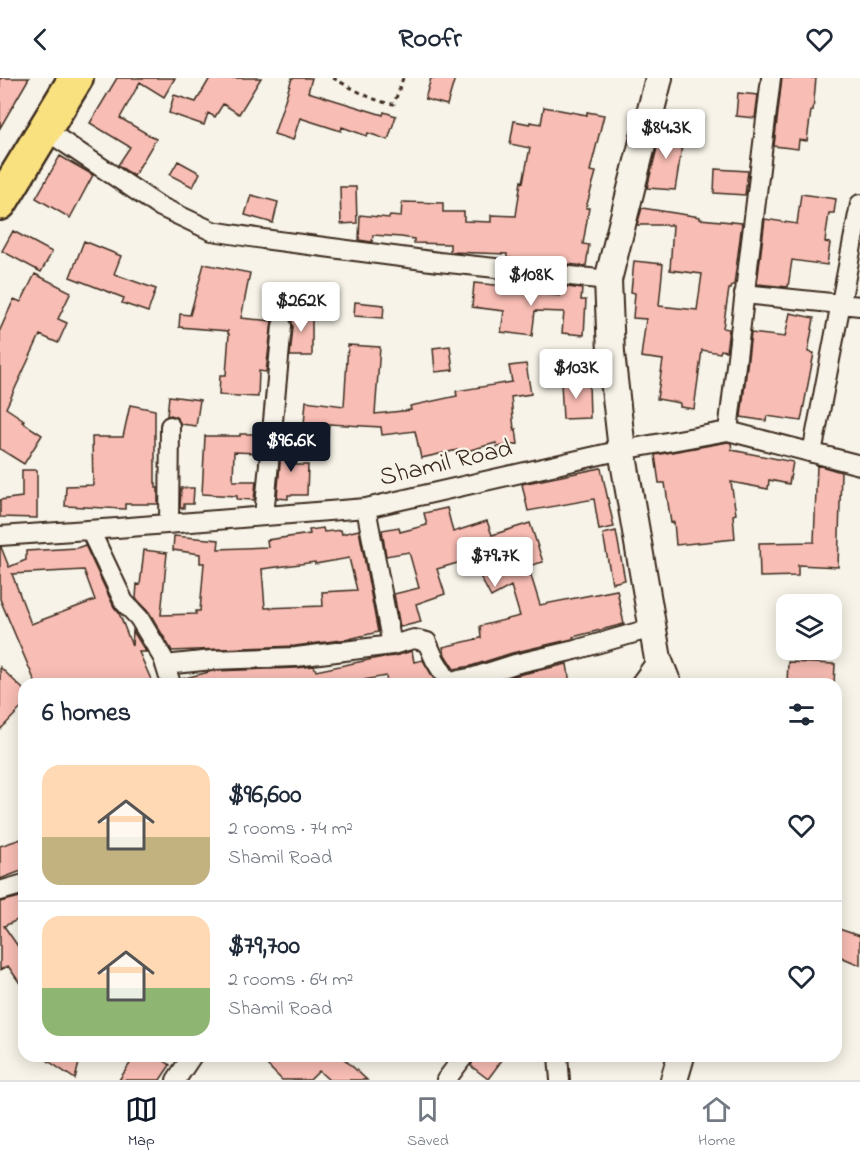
<!DOCTYPE html>
<meta charset="utf-8">
<style>
body{margin:0;font-family:"Indie Flower",sans-serif;background:#f6f6f7;color:#1f2937;height:100vh;display:flex;flex-direction:column;font-size:22px;white-space:nowrap}
*{box-sizing:border-box;margin:0}
p{font-size:20px;color:#747a83}
.icon{flex:none;width:33px;height:33px;fill:none;stroke:currentColor;stroke-width:2;stroke-linecap:round;stroke-linejoin:round}
.map{position:relative;flex:1;overflow:hidden}
.drawer{position:absolute;left:18px;top:600px;width:824px;height:384px;display:flex;flex-direction:column;background:#fff;border-radius:18px;box-shadow:0 3px 15px #0003}
.drawer>*{flex:none}
.controls{position:absolute;left:776px;top:516px;display:grid;gap:12px}
.controls a{display:grid;place-items:center;width:66px;height:66px;border-radius:12px;background:#fff;box-shadow:0 3px 15px #0003;font-size:30px}
.price{position:absolute;translate:-50% -51px;padding:0 14px;border-radius:6px;background:#fff;color:#222;font-size:20px;line-height:39px;filter:drop-shadow(0 2px 3px #0008)}
.price::after{content:'';position:absolute;left:50%;top:36px;width:18px;height:14px;margin-left:-9px;background:inherit;clip-path:polygon(0 0,100% 0,50% 100%)}
.price.selected{background:#111827;color:#fff}
ul{padding:0;list-style:none}
li{display:flex;align-items:center;gap:18px;height:150px;padding:0 24px}
li+li{border-top:2px solid #e0e1e3}
li span{display:grid;place-items:center;flex:none;width:168px;height:120px;border-radius:18px;color:#555}
li>.icon{margin-inline-start:auto}
span .icon{width:72px;height:72px;fill:#fffc;stroke-width:1}
li b{font-size:26px}
h2{display:flex;justify-content:space-between;align-items:center;height:72px;padding:0 24px;font-size:26px}
header{display:flex;justify-content:space-between;align-items:center;height:78px;padding:0 24px;background:#fff;font-size:27px;font-weight:700}
.tab-bar{display:flex;justify-content:space-around;align-items:center;height:84px;border-top:2px solid #e0e1e3;background:#fff;font-size:16px;color:#747a83}
.tab-bar a{display:grid;justify-items:center;gap:3px}
.tab-bar .selected{color:#111827}
.map>svg:first-child{display:block}
.building{fill:#f8bdb4;stroke:#3b2a1e;stroke-width:1.5;fill-rule:evenodd}
.lines{fill:none;stroke-linecap:round;stroke-linejoin:round}
.street-casing{stroke:#3b2a1e;stroke-width:22}
.secondary-casing{stroke:#3b2a1e;stroke-width:30}
.highway-casing{stroke:#3b2a1e;stroke-width:38}
.path{stroke:#3b2a1e;stroke-width:3;stroke-dasharray:4.5 4.5;stroke-linecap:butt}
.street{stroke:#f7f3e8;stroke-width:18}
.secondary{stroke:#f7f3e8;stroke-width:26}
.highway{stroke:#fae180;stroke-width:33}
.labels{text-anchor:middle;dominant-baseline:central;stroke-width:4.5;stroke-linejoin:round;paint-order:stroke}
.street-label{font-size:26px;fill:#3b2a1e;stroke:#f7f3e8}
</style>
<header><svg class="icon" aria-label="back" viewBox="0 0 24 24"><path d="M15 5l-7 7 7 7"/></svg>Roofr<svg class="icon" aria-label="heart" viewBox="0 0 24 24"><path d="M12 20l-8-8c-3-5 5-10 8-4 3-6 11-1 8 4z"/></svg></header>
<div class="map">
<svg width="860" height="1002" viewBox="0 0 860 1002">
<rect width="100%" height="100%" fill="#f7f3e8"/>
<filter id="ink" filterUnits="userSpaceOnUse"><feTurbulence type="fractalNoise" baseFrequency=".0167" numOctaves="2"/><feDisplacementMap in="SourceGraphic" scale="12" xChannelSelector="R" yChannelSelector="G"/><feConvolveMatrix kernelMatrix="1 2 1 2 8 2 1 2 1" color-interpolation-filters="sRGB"/></filter>
<g filter="url(#ink)">
<path class="building" d="M0 0H29L0 50Z
M117 0H175L164 19 140 4 120 40 156 61 134 98 118 87 130 69 90 45Z
M210 0H261L239 36 223 26 215 39 208 35 204 47 169 35 174 17 196 24Z
M292 0H312L308 14 383 37 384 34 396 38 388 62 368 55 367 58 342 49 341 53 300 40 293 62 274 56Z
M431 0H455L447 27 425 21Z
M782 0H816L813 33H811L807 63 799 62 798 71 774 68Z
M738 15 758 17 755 40 736 38Z
M544 29 587 37V34L604 37 590 93 596 94 586 130H589L583 166 589 167 586 188 507 180V176L450 174V166L414 165V161L401 159 373 157 372 164 359 162 360 137 389 140 390 138 401 139 402 124 443 125V134H464V143L491 144V137L516 138 521 103 523 104 530 70 510 66 514 43 530 46V44L541 46Z
M663 46 680 49 677 67 682 68 675 112 647 110Z
M60 78 93 97 70 140 36 120Z
M178 83 200 95 193 109 170 97Z
M715 91 748 93 745 117 714 115Z
M340 109H356L357 145 341 146Z
M801 116 836 121 834 135H829L825 164 830 165 827 187 792 182 788 209 757 206 765 141 797 146Z
M251 117 278 124 273 145 245 137Z
M642 130 700 139V141L742 145 734 207H732L731 211H729L723 250 729 251 726 273 721 272 720 275 702 272 694 331 680 329V325L657 321 663 282 641 279 646 241 633 240 635 215 631 214 634 183 663 186 659 228 697 232 702 196 670 192 673 147H637Z
M13 153 52 174 41 194 2 173Z
M84 163 121 178 114 196 156 211 148 234 122 225 124 220 70 199Z
M204 186 250 195 241 240 272 243 266 294 259 293 258 319 219 317 220 297H226L229 256H228V253L179 249 180 236 190 237Z
M35 196 71 214 58 241 67 245 58 265 40 257 6 330 24 342 22 344 42 357 24 386 0 371V252L14 221 21 224Z
M474 205 515 209V212L560 218 561 208 582 211 581 222H586L584 257 562 255 564 234 535 233 532 258 501 254 504 233 472 229Z
M355 224 384 227 383 240 354 238Z
M283 234H312V278H290L293 249 292 244 289 239 283 237Z
M790 235 814 240 808 274 814 275 801 343 767 338 766 343 741 339 751 255 785 259Z
M348 267 380 269 375 336 411 332 410 328 457 318 456 313 512 304 509 288 526 286 531 316 511 319 514 352 516 351 518 366 497 369 496 365 459 375 458 372 421 380 415 353 382 357 381 349 329 346 327 361 303 358 306 323 344 328Z
M450 268 453 292 435 294 433 270Z
M589 303 590 340 563 341 561 304Z
M169 318 200 322 196 348 181 346 176 339 171 337 167 338Z
M130 327 155 332V405H156V410H158V426H125V431L65 428 66 408 93 407 92 359H123Z
M240 356H259V375L234 374 233 403H256L254 422 237 421V418L202 416 205 358H240Z
M282 363H297L296 387H308L307 417H288V421L277 420Z
M728 364 731 365 732 372 793 384 789 406 769 402 768 411 731 404 736 436 733 437 735 461 676 467 674 444 671 445 665 405H659L655 377Z
M817 387 841 394 838 489 798 487V498L760 499 759 465 814 464Z
M601 390 614 449 599 452 594 421 528 433 522 406Z
M22 392H37V440L0 439V422L22 419Z
M181 410H194L193 426H184V430H180Z
M447 430 453 454 487 443 492 457 530 445 543 484 528 488 540 527 617 512 624 546 573 559 574 561H572L512 575 471 588 454 591 445 577 443 569 481 560 480 548 520 538 511 508 491 519 471 481 437 491 445 516 416 526 421 544 400 549 394 516 419 510 409 474 386 478 382 452 399 449 400 454 427 447 424 435Z
M323 450 324 454 341 452 342 456 359 452 378 554 349 561 295 568 172 573 149 534 136 520 137 506 140 507 144 472 167 475 161 537 196 536V533H200L204 485H200V476L173 472 174 458 219 462 218 471 268 469 267 462 310 456 309 452ZM349 480 357 512 322 514 323 528 265 530 262 491 315 484V486Z
M616 453 625 502 612 505 603 456Z
M85 467 114 529 119 535 132 568 133 553 146 574H139L153 606H36L0 521V469H1L9 489 26 482V473L77 470ZM84 492 95 522 31 546 12 496Z
M412 573 414 584 423 582 437 606H387L386 598 357 603 358 606H182L181 601 213 593 296 590 314 588 316 593 378 580 395 578Z
M788 584 835 586 834 606H787Z
M567 586 570 606H489L518 597Z
M0 589 24 612V627L0 652Z
M24 760V792L0 801V768Z
M20 819 24 827V839L4 848 24 877V911L8 888 0 892V824Z
M836 850 860 858V887L836 877Z
M41 978H65L79 985 75 1001Z
M135 978H157L170 987 160 1002H119Z
M258 978H341L367 1002H329L319 993 310 1002H282Z
M475 978H505L488 1001 471 988Z"/>
<g class="lines">
<defs>
<path id="street" d="M44 51 159 128 212 153 263 161 439 184 608 202
M744 216 860 228
M728 353 771 0
M812 375 860 126
M366 430 392 567
M264 438 282 248
M169 445 170 348
M90 452 124 524 139 540 163 580 171 606
M0 458 117 450 366 430 622 372 728 353 860 387
M165 587 212 582 296 579 392 567 414 561 427 564 435 582 446 600 453 603 474 599 515 586 575 572 652 550
M640 606 658 581
M0 813 24 806
M558 978 560 1002
M176 1002 192 978
M446 1002 464 978"/>
<path id="secondary" d="M659 0 608 202 611 275 622 372 658 581 668 606
M674 1002 681 978"/>
<path id="highway" d="M0 125 76 0"/>
</defs>
<use href="#street" class="street-casing"/>
<use href="#secondary" class="secondary-casing"/>
<use href="#highway" class="highway-casing"/>
<path class="path" d="M333 0C350 9 376 25 394 26L403 0"/>
<use href="#street" class="street"/>
<use href="#secondary" class="secondary"/>
<use href="#highway" class="highway"/>
</g>
</g>
<g class="labels">
<g class="street-label">
<text transform="translate(446 386) rotate(-13)">Shamil Road</text>
</g>
</g>
</svg>
<div class="controls">
<a><svg class="icon" aria-label="layers" viewBox="0 0 24 24"><path d="M12 4l9 5-9 5-9-5zM3 14l9 5 9-5"/></svg></a>
</div>
<b class="price" style="left:666px;top:82px">$84.3K</b>
<b class="price" style="left:531px;top:229px">$108K</b>
<b class="price" style="left:301px;top:255px">$262K</b>
<b class="price" style="left:576px;top:322px">$103K</b>
<b class="price selected" style="left:291px;top:395px">$96.6K</b>
<b class="price" style="left:495px;top:510px">$79.7K</b>
<section class="drawer">
<h2>6 homes<svg class="icon" aria-label="filters" viewBox="0 0 24 24"><path d="M4 7h16M4 17h16"/><circle cx="9" cy="7" r="2"/><circle cx="15" cy="17" r="2"/></svg></h2>
<ul>
<li><span style="background:linear-gradient(#ffd9b3 60%,#c2b280 0)"><svg class="icon" aria-label="home" viewBox="0 0 24 24"><path d="M3 11l9-7 9 7M6 9v11h12V9"/></svg></span><div><b>$96,600</b><p>2 rooms · 74 m²</p><p>Shamil Road</p></div><svg class="icon" aria-label="heart" viewBox="0 0 24 24"><path d="M12 20l-8-8c-3-5 5-10 8-4 3-6 11-1 8 4z"/></svg></li>
<li><span style="background:linear-gradient(#ffd9b3 60%,#8fb573 0)"><svg class="icon" aria-label="home" viewBox="0 0 24 24"><path d="M3 11l9-7 9 7M6 9v11h12V9"/></svg></span><div><b>$79,700</b><p>2 rooms · 64 m²</p><p>Shamil Road</p></div><svg class="icon" aria-label="heart" viewBox="0 0 24 24"><path d="M12 20l-8-8c-3-5 5-10 8-4 3-6 11-1 8 4z"/></svg></li>
</ul>
</section>
</div>
<nav class="tab-bar">
<a class="selected"><svg class="icon" aria-label="map" viewBox="0 0 24 24"><path d="M3 6l6-2 6 2 6-2v14l-6 2-6-2-6 2zM9 4v14M15 6v14"/></svg>Map</a>
<a><svg class="icon" aria-label="saved" viewBox="0 0 24 24"><path d="M7 4h10v16l-5-4-5 4z"/></svg>Saved</a>
<a><svg class="icon" aria-label="home" viewBox="0 0 24 24"><path d="M3 11l9-7 9 7M6 9v11h12V9"/></svg>Home</a>
</nav>
